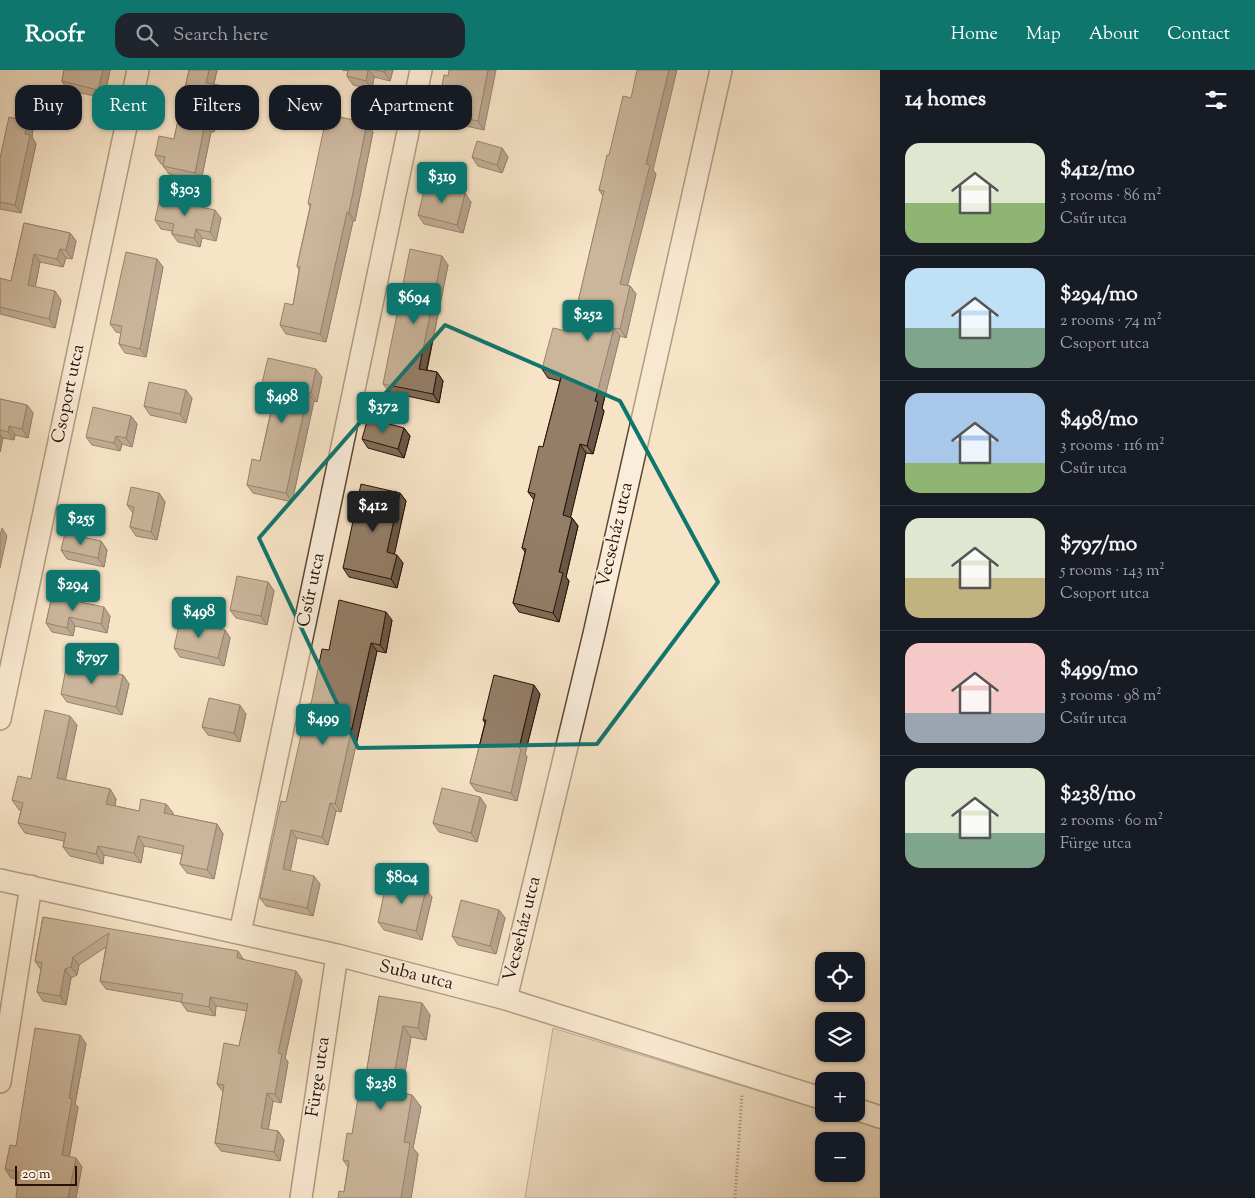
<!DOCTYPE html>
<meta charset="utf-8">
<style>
body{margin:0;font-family:"Sorts Mill Goudy",serif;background:#20242c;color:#f1f3f6;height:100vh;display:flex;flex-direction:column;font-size:19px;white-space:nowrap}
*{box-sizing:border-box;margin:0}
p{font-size:16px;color:#9ea1a6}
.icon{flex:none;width:28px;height:28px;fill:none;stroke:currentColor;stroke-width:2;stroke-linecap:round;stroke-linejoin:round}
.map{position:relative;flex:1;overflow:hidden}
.panel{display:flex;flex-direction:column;background:#171b24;width:375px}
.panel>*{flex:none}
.hud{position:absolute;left:15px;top:15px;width:475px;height:45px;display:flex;gap:10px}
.buttons{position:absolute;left:815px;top:882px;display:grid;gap:10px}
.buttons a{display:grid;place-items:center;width:50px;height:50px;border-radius:10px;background:#171b24;box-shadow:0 1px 4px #0004;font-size:25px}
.scale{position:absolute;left:15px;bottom:12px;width:62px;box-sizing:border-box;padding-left:5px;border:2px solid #291002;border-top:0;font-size:14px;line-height:18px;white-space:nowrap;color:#291002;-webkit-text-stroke:4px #faeddb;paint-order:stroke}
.price{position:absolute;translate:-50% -42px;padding:0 11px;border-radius:5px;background:#0f766e;color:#fff;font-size:16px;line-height:32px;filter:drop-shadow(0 1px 2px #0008)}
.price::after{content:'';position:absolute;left:50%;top:30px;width:15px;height:11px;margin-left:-8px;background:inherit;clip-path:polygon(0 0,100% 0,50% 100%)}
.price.current{background:#222;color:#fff}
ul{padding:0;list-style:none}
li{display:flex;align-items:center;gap:15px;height:125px;padding:0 25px}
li+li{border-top:1px solid #363941}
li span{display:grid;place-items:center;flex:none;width:140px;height:100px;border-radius:15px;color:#555}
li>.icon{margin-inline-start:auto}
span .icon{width:60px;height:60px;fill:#fffc;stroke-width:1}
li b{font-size:21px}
h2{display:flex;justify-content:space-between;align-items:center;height:60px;padding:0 25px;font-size:21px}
.tag{padding:0 18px;border-radius:15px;background:#171b24;box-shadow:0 1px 4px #0004;font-size:18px;line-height:45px}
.tag.current{background:#0f766e;color:#fff}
header{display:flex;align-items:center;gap:30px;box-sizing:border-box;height:70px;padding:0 25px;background:#0f766e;color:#fff}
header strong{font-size:24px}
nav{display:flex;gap:28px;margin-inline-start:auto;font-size:18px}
.search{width:350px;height:45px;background:#20242c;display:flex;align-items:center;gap:12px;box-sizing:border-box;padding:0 18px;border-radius:15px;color:#9ea1a6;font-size:19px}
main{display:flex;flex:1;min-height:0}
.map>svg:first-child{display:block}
.green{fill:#d4c0a6;stroke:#7e6854;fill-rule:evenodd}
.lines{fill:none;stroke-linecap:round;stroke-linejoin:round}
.street-casing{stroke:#5c4533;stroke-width:24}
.path{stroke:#291002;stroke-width:3;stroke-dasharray:1 2.5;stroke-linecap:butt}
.street{stroke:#faeddb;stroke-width:21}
.wall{fill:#7f6c59;stroke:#291002}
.shaded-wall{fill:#685849;stroke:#291002}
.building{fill:#947e68;stroke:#291002}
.marked{fill:none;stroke:#0f766e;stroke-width:4;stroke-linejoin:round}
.labels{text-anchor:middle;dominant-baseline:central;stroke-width:4;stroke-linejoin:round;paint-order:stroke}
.street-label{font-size:18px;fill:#291002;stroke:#faeddb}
</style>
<header>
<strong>Roofr</strong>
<div class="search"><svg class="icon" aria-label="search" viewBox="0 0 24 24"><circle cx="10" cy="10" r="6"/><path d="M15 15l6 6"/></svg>Search here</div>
<nav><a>Home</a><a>Map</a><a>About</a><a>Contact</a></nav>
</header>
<main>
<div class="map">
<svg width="880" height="1128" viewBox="0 0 880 1128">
<rect width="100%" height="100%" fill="#f7e4c7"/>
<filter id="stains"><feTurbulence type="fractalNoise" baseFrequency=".004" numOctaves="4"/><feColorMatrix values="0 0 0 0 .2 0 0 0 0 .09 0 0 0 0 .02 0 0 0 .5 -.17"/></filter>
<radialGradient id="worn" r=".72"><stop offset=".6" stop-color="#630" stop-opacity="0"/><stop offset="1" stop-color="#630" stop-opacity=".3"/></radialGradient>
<path class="green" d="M553 958 824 1041V1044H832L880 1058V1128H525ZM824 1071H856V1104H824Z"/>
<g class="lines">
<defs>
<path id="street" d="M0 649 138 0
M0 810 337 885 506 929 824 1029
M240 863 421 0
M506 929 594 564 721 0
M0 1012 31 816
M856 1039 880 1047
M301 1128 337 885"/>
</defs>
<use href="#street" class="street-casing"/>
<path class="path" d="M735 1128 742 1024"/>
<use href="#street" class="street"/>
</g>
<path class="wall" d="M64 0H110L104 28 67 20 62 11Z
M189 0H217L214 14 222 16 228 24 224 43 218 42 214 62H211L201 111 169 104 163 96V94H161L155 85 174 69Z
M342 0H393L390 11 374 7 372 19 353 15 347 6 348 1Z
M448 6 484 60 443 51 437 43Z
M631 28 653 100 656 104 627 215 630 216 636 224 626 268 620 266 602 338 604 341 593 384 586 383 570 447 572 448 578 456 566 507 569 511 559 552 519 542 513 533 525 482 522 478 534 430 528 422 543 377 560 311 548 308 542 299 571 262 603 126 599 120 609 85Z
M33 59 32 67 36 74 21 143 0 139V88Z
M373 62 355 151H353L326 272 286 264 280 255 293 235 299 200 297 196 310 137 308 133Z
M502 78 508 87 502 103 478 96 472 87Z
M471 132 463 163 424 154 418 145Z
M221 148 216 171 202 168 200 177 178 172 172 164V161L161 159 155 150Z
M24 153 70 163 76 171 72 189 66 188 63 197 40 192 35 217 61 230 55 258 0 244V237L11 211Z
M448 195 427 300 437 302 443 311 439 333 389 322 383 314Z
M163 197 146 287 125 283 119 274 121 263 116 262 110 254Z
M322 307 317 332 314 331 292 432 253 423 247 415 260 391 275 323 268 322 262 313Z
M192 328 186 353 150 345 144 336Z
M0 329 27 335 33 343 28 368 15 365 14 370 3 368 0 382Z
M131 346 137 354 132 377 122 374 120 381 92 375 86 367Z
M404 358 410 366 404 388 368 378 362 369Z
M159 423 165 432 157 470 136 466 130 457 133 443 127 435Z
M400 423 406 431 394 484 403 493 397 518 349 507 343 498Z
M101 471 107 480 104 497 67 489 61 480Z
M268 512 274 521 267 555 236 548 230 540Z
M52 526 110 546 107 563 75 556 73 566 52 562 46 553Z
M392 550 386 583 377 581 341 742 336 741 328 775 297 768 290 801 320 814 313 846 266 836 260 828 329 580Z
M225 560 230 568 224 596 180 587 174 578Z
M123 605 129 614 122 645 67 632 61 624Z
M540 624 525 684 527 687 517 731 476 721 470 713 485 653 483 650Z
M246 644 240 672 208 665 202 657Z
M77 655 65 710 110 719 116 729 115 736 139 741 166 734 173 743V745L217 754 223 764 214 809 187 803 180 794 182 784 144 776 141 793 104 785 103 794 70 786 63 777 64 771 25 763 18 753 21 740H19L12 730Z
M480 727 486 736 477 772 439 762 433 753Z
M432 827 422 870 384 860 378 852Z
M499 840 505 848 496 884 458 875 452 866Z
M43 847 244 890 302 910 285 988 288 992 281 1033 273 1031 268 1060 278 1061 284 1070 280 1091 221 1081 215 1073 223 1022 217 1014 239 976 247 941 216 936 215 946 187 941 181 932 106 919 100 911 106 877 79 895 77 905 71 908 66 935 43 931 37 922 41 900 35 891Z
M379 926 430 945 426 970 411 967 401 1023 412 1025 421 1037 413 1078 418 1084 411 1128H338L344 1122 348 1097 343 1090 352 1064 364 1017Z
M80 965 86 974 75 1034 78 1037 69 1087 82 1097 19 1109 11 1108 5 1099 16 1076Z"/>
<path class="shaded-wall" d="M103 0H110L104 28 98 20Z
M209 0H217L212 21 206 13Z
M368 0H369L374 7 372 19 366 11Z
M385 0H393L390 11 384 2Z
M488 0H496L484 60 478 51Z
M669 0H677L653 100 656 104 626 222 620 214 646 94Z
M222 16 228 24 224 43 218 34Z
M212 33 218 42 214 62 208 54Z
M27 51 33 59 32 67 36 74 21 143 15 135 25 64Z
M205 53 211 62 201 111 195 103Z
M367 53 373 62 355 151 349 142Z
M502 78 508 87 502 103 497 95Z
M465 123 471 132 463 163 457 155Z
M215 140 221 148 216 171 210 162Z
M347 142 353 151 326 272 320 264Z
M196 159 202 168 200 177 194 168Z
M70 163 76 171 72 189 66 180Z
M60 179 66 188 63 197 57 189Z
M34 184 40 192 34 223 28 215Z
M442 186 448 195 425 307 419 299Z
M157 189 163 197 146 287 140 279Z
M630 216 636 224 626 268 620 259Z
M55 221 61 230 55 258 49 249Z
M614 258 620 266 602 338 604 341 593 384 587 376 595 331Z
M316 299 322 307 317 332 311 323Z
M437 302 443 311 439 333 433 324Z
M186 320 192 328 186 353 180 344Z
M308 323 314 331 292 432 286 423Z
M27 335 33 343 28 368 22 359Z
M131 346 137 354 132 377 126 368Z
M9 356 15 365 14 370 8 362Z
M404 358 410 366 404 388 398 379Z
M0 364 3 368 0 382Z
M116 366 122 374 120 381 114 373Z
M580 374 586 383 569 454 563 445Z
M159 423 165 432 157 470 151 462Z
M400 423 406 431 393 491 387 482Z
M572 448 578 456 566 507 569 511 559 552 553 543 559 502Z
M2 458 7 466 0 498V465Z
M101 471 107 480 104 497 98 488Z
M397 485 403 493 397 518 391 509Z
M268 512 274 521 267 555 261 546Z
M104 537 110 546 107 563 101 554Z
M386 542 392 550 386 583 380 575Z
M69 547 75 556 73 566 67 558Z
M225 560 230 568 224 596 218 588Z
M371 573 377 581 341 742 335 734Z
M123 605 129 614 122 645 116 637Z
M534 615 540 624 525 684 527 687 517 731 511 723 519 678Z
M240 635 246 644 240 672 234 663Z
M70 646 77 655 64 717 57 708Z
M110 719 116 729 113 744 106 734Z
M480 727 486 736 477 772 471 763Z
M330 733 336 741 328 775 322 767Z
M166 734 173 743 171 752 164 743Z
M217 754 223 764 214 809 207 800Z
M291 760 297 768 289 808 283 799Z
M138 766 144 776 141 793 134 783Z
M98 776 104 785 103 794 96 784Z
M314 806 320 814 313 846 307 838Z
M426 819 432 827 422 870 416 861Z
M499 840 505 848 496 884 490 876Z
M238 881 244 890 237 888Z
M73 887 79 895 77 905 71 897Z
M65 899 71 908 66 935 60 926Z
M296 901 302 910 285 988 288 992 281 1033 275 1024 278 983Z
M210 927 216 936 215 946 209 937Z
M422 933 430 945 426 970 418 958Z
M403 956 411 967 400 1033 391 1021Z
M80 965 86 974 75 1034 78 1037 68 1094 62 1085 69 1028Z
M267 1023 273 1031 267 1067 261 1058Z
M412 1025 421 1037 413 1078 418 1084 411 1128H401L404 1072Z
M278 1061 284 1070 280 1091 274 1082Z
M76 1088 82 1097 76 1128H68Z"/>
<path class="building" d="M64 0H103L98 20 62 11Z
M189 0H209L206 13 222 16 218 34 212 33 208 54 205 53 195 103 163 96 165 87 155 85 159 66 174 69Z
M348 0H368L366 11 347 6Z
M374 0H385L384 2Z
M449 0H488L478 51 437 43 444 5 448 6Z
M637 0H669L646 94 650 95 620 214 630 216 620 259 614 258 595 331 598 332 587 376 580 374 563 445 572 448 559 502 563 503 553 543 513 533 526 479 522 478 535 424 528 422 539 376 543 377 562 304 542 299 553 258 571 262 604 121 599 120 607 85H609L623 26 631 28Z
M327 44 367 53 349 142H347L320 264 280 255 285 233 293 235 300 197 297 196 311 134 308 133Z
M9 47 27 51 25 64 30 65 15 135 0 132V88Z
M477 71 502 78 497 95 472 87Z
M426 114 465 123 457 155 418 145Z
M160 128 215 140 210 162 196 159 194 168 172 164 174 154 155 150Z
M24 153 70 163 66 180 60 179 57 189 34 184 28 215 55 221 49 249 0 237V208L11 211Z
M410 179 442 186 419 299 437 302 433 324 383 314Z
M126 182 157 189 140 279 119 274 122 256 110 254Z
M268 288 316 299 311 323H308L286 423 247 415 252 389 260 391 277 316 262 313Z
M149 312 186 320 180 344 144 336Z
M0 329 27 335 22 359 9 356 8 362 0 360Z
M93 337 131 346 126 368 116 366 114 373 86 367Z
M368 348 404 358 398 379 362 369Z
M361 414 400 423 387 482 397 485 391 509 343 498Z
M131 417 159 423 151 462 130 457 134 437 127 435Z
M65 463 101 471 98 488 61 480Z
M237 506 268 512 261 546 230 540Z
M52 526 104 537 101 554 69 547 67 558 46 553Z
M339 530 386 542 380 575 371 573 335 734 330 733 322 767 291 760 283 799 314 806 307 838 260 828 281 731 286 732 308 634H311L322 579 329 580Z
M180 550 225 560 218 588 174 578Z
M67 593 123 605 116 637 61 624Z
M494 605 534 615 519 678 521 679 511 723 470 713 486 650H483Z
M209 628 240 635 234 663 202 657Z
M45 640 70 646 57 708 110 719 106 734 139 741 141 729 166 734 164 743 217 754 207 800 180 794 184 776 138 766 134 783 98 776 96 784 63 777 66 763 18 753 23 733 12 730 18 706 31 709Z
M442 718 480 727 471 763 433 753Z
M387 810 426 819 416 861 378 852Z
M461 830 499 840 490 876 452 866Z
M43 847 238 881 237 888 296 901 278 983 282 984 275 1024 267 1023 261 1058 278 1061 274 1082 215 1073 224 1015 217 1014 224 973 239 976 248 934 210 927 209 937 181 932 183 924 100 911 109 863 73 887 71 897 65 899 60 926 37 922 42 893 35 891Z
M379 926 422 933 418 958 403 956 391 1021 412 1025 404 1072 410 1073 401 1128H338L339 1121 344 1122 349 1091 343 1090 347 1063 352 1064 360 1016 364 1017Z
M35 958 80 965 69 1028 72 1029 62 1085 76 1088 68 1128H16L19 1102 5 1099 10 1075 16 1076Z"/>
<path d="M0 0H880V1128H0ZM445 255 620 331 718 512 597 674 358 678 259 468Z" fill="#f7e4c7" fill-opacity=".55" fill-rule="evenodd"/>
<path class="marked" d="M445 255 620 331 718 512 597 674 358 678 259 468Z"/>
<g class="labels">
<g class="street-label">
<text transform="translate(69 324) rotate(-78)">Csoport utca</text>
<text transform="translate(616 465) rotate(-77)">Vecseház utca</text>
<text transform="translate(312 520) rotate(-78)">Csűr utca</text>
<text transform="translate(523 859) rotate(-76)">Vecseház utca</text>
<text transform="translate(416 906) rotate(14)">Suba utca</text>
<text transform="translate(319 1007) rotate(-82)">Fürge utca</text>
</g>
</g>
<rect width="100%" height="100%" filter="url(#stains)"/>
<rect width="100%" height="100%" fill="url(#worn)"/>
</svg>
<div class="buttons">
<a><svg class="icon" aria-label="locate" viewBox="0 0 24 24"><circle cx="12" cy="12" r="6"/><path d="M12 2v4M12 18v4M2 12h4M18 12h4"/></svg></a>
<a><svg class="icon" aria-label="layers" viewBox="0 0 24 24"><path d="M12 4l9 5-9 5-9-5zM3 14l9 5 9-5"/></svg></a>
<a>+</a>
<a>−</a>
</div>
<div class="scale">20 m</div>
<b class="price" style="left:442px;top:134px">$319</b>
<b class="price" style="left:185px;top:147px">$303</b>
<b class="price" style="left:414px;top:255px">$694</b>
<b class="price" style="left:588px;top:272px">$252</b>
<b class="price" style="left:282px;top:354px">$498</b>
<b class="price" style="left:383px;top:364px">$372</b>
<b class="price current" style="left:373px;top:463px">$412</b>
<b class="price" style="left:81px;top:476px">$255</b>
<b class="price" style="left:73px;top:542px">$294</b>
<b class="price" style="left:199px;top:569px">$498</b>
<b class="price" style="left:92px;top:615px">$797</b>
<b class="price" style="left:323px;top:676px">$499</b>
<b class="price" style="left:402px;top:835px">$804</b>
<b class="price" style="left:381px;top:1041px">$238</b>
<div class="hud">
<a class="tag">Buy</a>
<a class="tag current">Rent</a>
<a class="tag">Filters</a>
<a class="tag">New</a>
<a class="tag">Apartment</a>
</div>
</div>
<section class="panel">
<h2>14 homes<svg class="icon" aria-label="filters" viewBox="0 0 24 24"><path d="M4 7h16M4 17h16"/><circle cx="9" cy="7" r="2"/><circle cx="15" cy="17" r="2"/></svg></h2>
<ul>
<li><span style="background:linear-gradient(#dfe7d0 60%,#8fb573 0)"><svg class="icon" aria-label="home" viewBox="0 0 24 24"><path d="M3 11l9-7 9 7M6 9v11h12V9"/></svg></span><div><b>$412/mo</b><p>3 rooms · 86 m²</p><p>Csűr utca</p></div></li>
<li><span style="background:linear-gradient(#bfe0f5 60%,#7fa58c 0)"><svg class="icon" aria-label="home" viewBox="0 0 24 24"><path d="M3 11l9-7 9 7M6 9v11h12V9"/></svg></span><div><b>$294/mo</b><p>2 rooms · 74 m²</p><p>Csoport utca</p></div></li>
<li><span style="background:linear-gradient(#a9c7e8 70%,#8fb573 0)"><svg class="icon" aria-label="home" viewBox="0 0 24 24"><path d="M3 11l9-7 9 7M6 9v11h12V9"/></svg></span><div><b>$498/mo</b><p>3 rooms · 116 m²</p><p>Csűr utca</p></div></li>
<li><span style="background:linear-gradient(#dfe7d0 60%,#c2b280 0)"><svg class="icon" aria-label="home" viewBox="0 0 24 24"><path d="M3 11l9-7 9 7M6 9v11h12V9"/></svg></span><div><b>$797/mo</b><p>5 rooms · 143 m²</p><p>Csoport utca</p></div></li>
<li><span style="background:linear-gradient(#f6c9c9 70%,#9aa5b1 0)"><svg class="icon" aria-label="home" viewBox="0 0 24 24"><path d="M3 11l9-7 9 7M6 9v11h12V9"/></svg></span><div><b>$499/mo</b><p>3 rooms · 98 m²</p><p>Csűr utca</p></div></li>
<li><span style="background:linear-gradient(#dfe7d0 65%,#7fa58c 0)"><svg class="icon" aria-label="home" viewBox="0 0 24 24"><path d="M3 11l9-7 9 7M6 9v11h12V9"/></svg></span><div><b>$238/mo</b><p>2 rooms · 60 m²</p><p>Fürge utca</p></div></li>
</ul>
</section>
</main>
